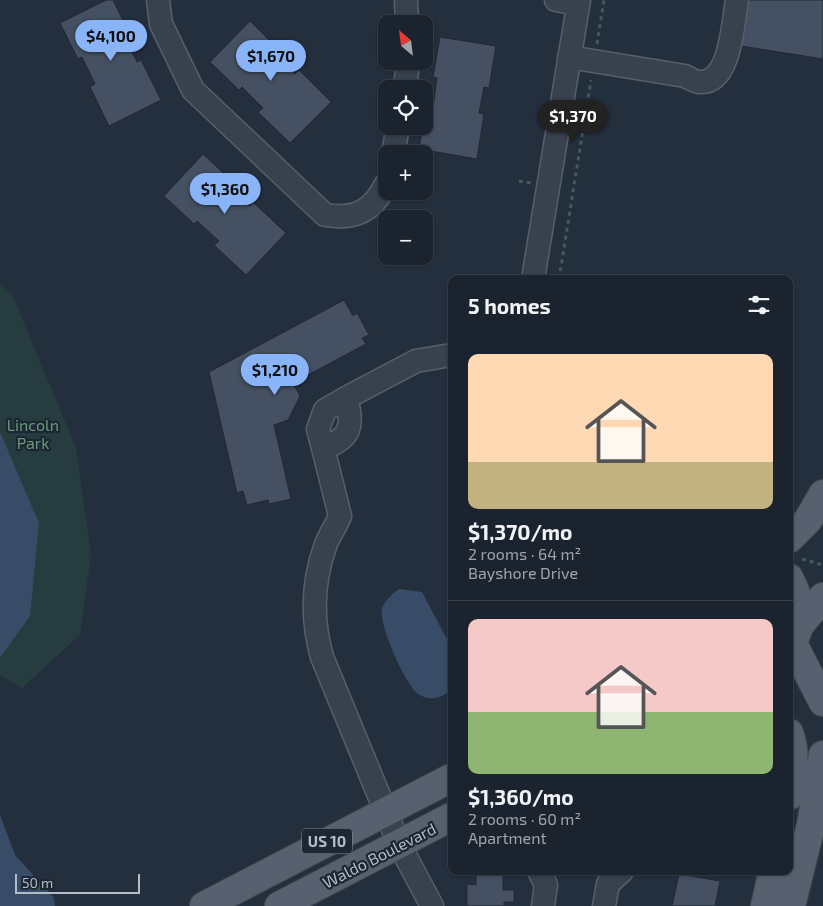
<!DOCTYPE html>
<meta charset="utf-8">
<style>
body{margin:0;font-family:"Exo 2",sans-serif;background:#242b36;color:#f1f3f6;height:100vh;display:flex;flex-direction:column;font-size:19px;white-space:nowrap}
*{box-sizing:border-box;margin:0}
p{font-size:16px;color:#a0a4aa}
.icon{flex:none;width:28px;height:28px;fill:none;stroke:currentColor;stroke-width:2;stroke-linecap:round;stroke-linejoin:round}
.map{position:relative;flex:1;overflow:hidden}
.details{position:absolute;left:448px;top:275px;width:345px;height:600px;display:flex;flex-direction:column;background:#1b232e;border-radius:10px;box-shadow:0 1px 4px #0004,0 0 0 1px #39404a}
.details>*{flex:none}
.needle{width:32px;rotate:332deg}
.buttons{position:absolute;left:378px;top:15px;display:grid;gap:10px}
.buttons a{display:grid;place-items:center;width:55px;height:55px;border-radius:10px;background:#1b232e;box-shadow:0 1px 4px #0004,0 0 0 1px #39404a;font-size:25px}
.scale{position:absolute;left:15px;bottom:12px;width:125px;box-sizing:border-box;padding-left:5px;border:2px solid #b4bcc9;border-top:0;font-size:14px;line-height:18px;white-space:nowrap;color:#b4bcc9;-webkit-text-stroke:4px #1d2633;paint-order:stroke}
.price{position:absolute;translate:-50% -42px;padding:0 11px;border-radius:18px;background:#8ab4f8;color:#111;font-size:16px;line-height:32px;filter:drop-shadow(0 1px 2px #0008)}
.price::after{content:'';position:absolute;left:50%;top:30px;width:15px;height:11px;margin-left:-8px;background:inherit;clip-path:polygon(0 0,100% 0,50% 100%)}
.price.on{background:#222;color:#fff}
ul{padding:0;list-style:none}
li{display:grid;align-content:center;gap:10px;height:265px;padding:0 20px}
li+li{border-top:1px solid #39404a}
li span{display:grid;place-items:center;height:155px;border-radius:10px;color:#555}
li>.icon{margin-inline-start:auto}
span .icon{width:90px;height:90px;fill:#fffc;stroke-width:1}
li b{font-size:21px}
h2{display:flex;justify-content:space-between;align-items:center;height:60px;padding:0 20px;font-size:21px}
.map>svg:first-child{display:block}
.green{fill:#263c3f}
.water{fill:#394c67}
.building{fill:#455162;stroke:#1f2835}
.lines{fill:none;stroke-linecap:round;stroke-linejoin:round}
.minor-casing{stroke:#565f6c;stroke-width:25}
.major-casing{stroke:#414a57;stroke-width:30}
.path{stroke:#44595c;stroke-width:3;stroke-dasharray:4 4;stroke-linecap:butt}
.minor{stroke:#38414e;stroke-width:22}
.major{stroke:#56606e;stroke-width:28}
.labels{text-anchor:middle;dominant-baseline:central;stroke-width:4.5;stroke-linejoin:round;paint-order:stroke}
.shield{fill:#1d2633;stroke:#878f9c;stroke-width:1}
.shield-label{font-size:15px;font-weight:bold;fill:#b4bcc9}
.park-label{font-size:16px;fill:#6b9a76;stroke:#1d2633}
.street-label{font-size:16px;fill:#b4bcc9;stroke:#1d2633}
</style>
<div class="map">
<svg width="823" height="906" viewBox="0 0 823 906">
<rect width="100%" height="100%" fill="#242f3e"/>
<path class="green" d="M0 284 12 294 76 448 91 554 80 635 22 688 0 675Z"/>
<path class="water" d="M0 432 39 523 30 616 0 658Z
M399 589 422 592 451 647V690C441 697 432 702 420 695 407 689 378 624 382 609 384 601 392 594 399 589Z
M0 815 15 855 54 898 55 906H0Z"/>
<path class="building" d="M106 0H113L130 35 125 38 137 62 141 60 161 100 109 126 90 87 95 84 82 57 78 59 60 23Z
M749 0H823V59L741 46Z
M250 21 280 51 276 55 295 74 299 70 331 102 290 143 258 112 263 108 242 87 239 90 210 62Z
M440 37 496 46 489 88 484 87 479 113 484 114 477 159 419 149 426 106 433 107 437 78 433 77Z
M203 154 234 183 230 187 250 206 253 202 286 233 246 275 214 245 219 241 197 221 194 224 164 196Z
M344 300 353 316 357 313 369 335 362 338 366 344 293 383 300 396 288 420 274 425 291 499 269 504 268 500 247 505 243 491 237 493 209 372Z
M476 871H503V890H514V902H504V906H467V884L476 885Z
M679 874 720 881 715 906H672Z"/>
<g class="lines">
<defs>
<path id="minor" d="M158 0 161 24 193 90 325 215C355 220 373 211 386 184
M406 0 407 24
M556 0 578 4
M569 57 685 76C689 78 695 82 699 82 731 85 733 21 737 0
M404 89 409 61
M393 154 398 126
M533 279 579 0
M323 448 318 429 325 410 346 398
M539 871 546 885 543 906
M432 906 399 844 322 657C311 618 312 582 326 544 330 534 336 526 340 516L323 448C351 439 354 425 346 398L416 361 451 355
M604 906 608 884 622 871"/>
<path id="major" d="M789 539 808 520 823 494
M789 578C801 600 806 626 789 646
M799 626 823 597
M792 642 823 702
M789 733C797 754 793 775 789 796
M204 906 451 778
M279 906 451 817
M765 906 773 871
M791 906 811 825 823 755"/>
</defs>
<use href="#minor" class="minor-casing"/>
<use href="#major" class="major-casing"/>
<path class="path" d="M597 44 604 0
M519 181 531 183
M559 279 591 80
M802 559 823 565"/>
<use href="#minor" class="minor"/>
<use href="#major" class="major"/>
</g>
<g class="labels">
<rect class="shield" x="302" y="828.5" width="50" height="25" rx="4"/>
<g class="shield-label">
<text x="327" y="841">US 10</text>
</g>
<g class="park-label">
<text x="33" y="424">Lincoln<tspan x="33" dy="18">Park</tspan></text>
</g>
<g class="street-label">
<text transform="translate(379 855) rotate(-27)">Waldo Boulevard</text>
</g>
</g>
</svg>
<div class="buttons">
<a><svg class="needle" viewBox="-14 -14 28 28"><path d="M0-13l5 13h-10z" fill="#e53935"/><path d="M0 13l5-13h-10z" fill="#a0a4aa"/></svg></a>
<a><svg class="icon" aria-label="locate" viewBox="0 0 24 24"><circle cx="12" cy="12" r="6"/><path d="M12 2v4M12 18v4M2 12h4M18 12h4"/></svg></a>
<a>+</a>
<a>−</a>
</div>
<div class="scale">50 m</div>
<b class="price" style="left:111px;top:62px">$4,100</b>
<b class="price" style="left:271px;top:82px">$1,670</b>
<b class="price on" style="left:573px;top:142px">$1,370</b>
<b class="price" style="left:225px;top:215px">$1,360</b>
<b class="price" style="left:275px;top:396px">$1,210</b>
<section class="details">
<h2>5 homes<svg class="icon" aria-label="filters" viewBox="0 0 24 24"><path d="M4 7h16M4 17h16"/><circle cx="9" cy="7" r="2"/><circle cx="15" cy="17" r="2"/></svg></h2>
<ul>
<li><span style="background:linear-gradient(#ffd9b3 70%,#c2b280 0)"><svg class="icon" aria-label="home" viewBox="0 0 24 24"><path d="M3 11l9-7 9 7M6 9v11h12V9"/></svg></span><div><b>$1,370/mo</b><p>2 rooms · 64 m²</p><p>Bayshore Drive</p></div></li>
<li><span style="background:linear-gradient(#f6c9c9 60%,#8fb573 0)"><svg class="icon" aria-label="home" viewBox="0 0 24 24"><path d="M3 11l9-7 9 7M6 9v11h12V9"/></svg></span><div><b>$1,360/mo</b><p>2 rooms · 60 m²</p><p>Apartment</p></div></li>
</ul>
</section>
</div>
